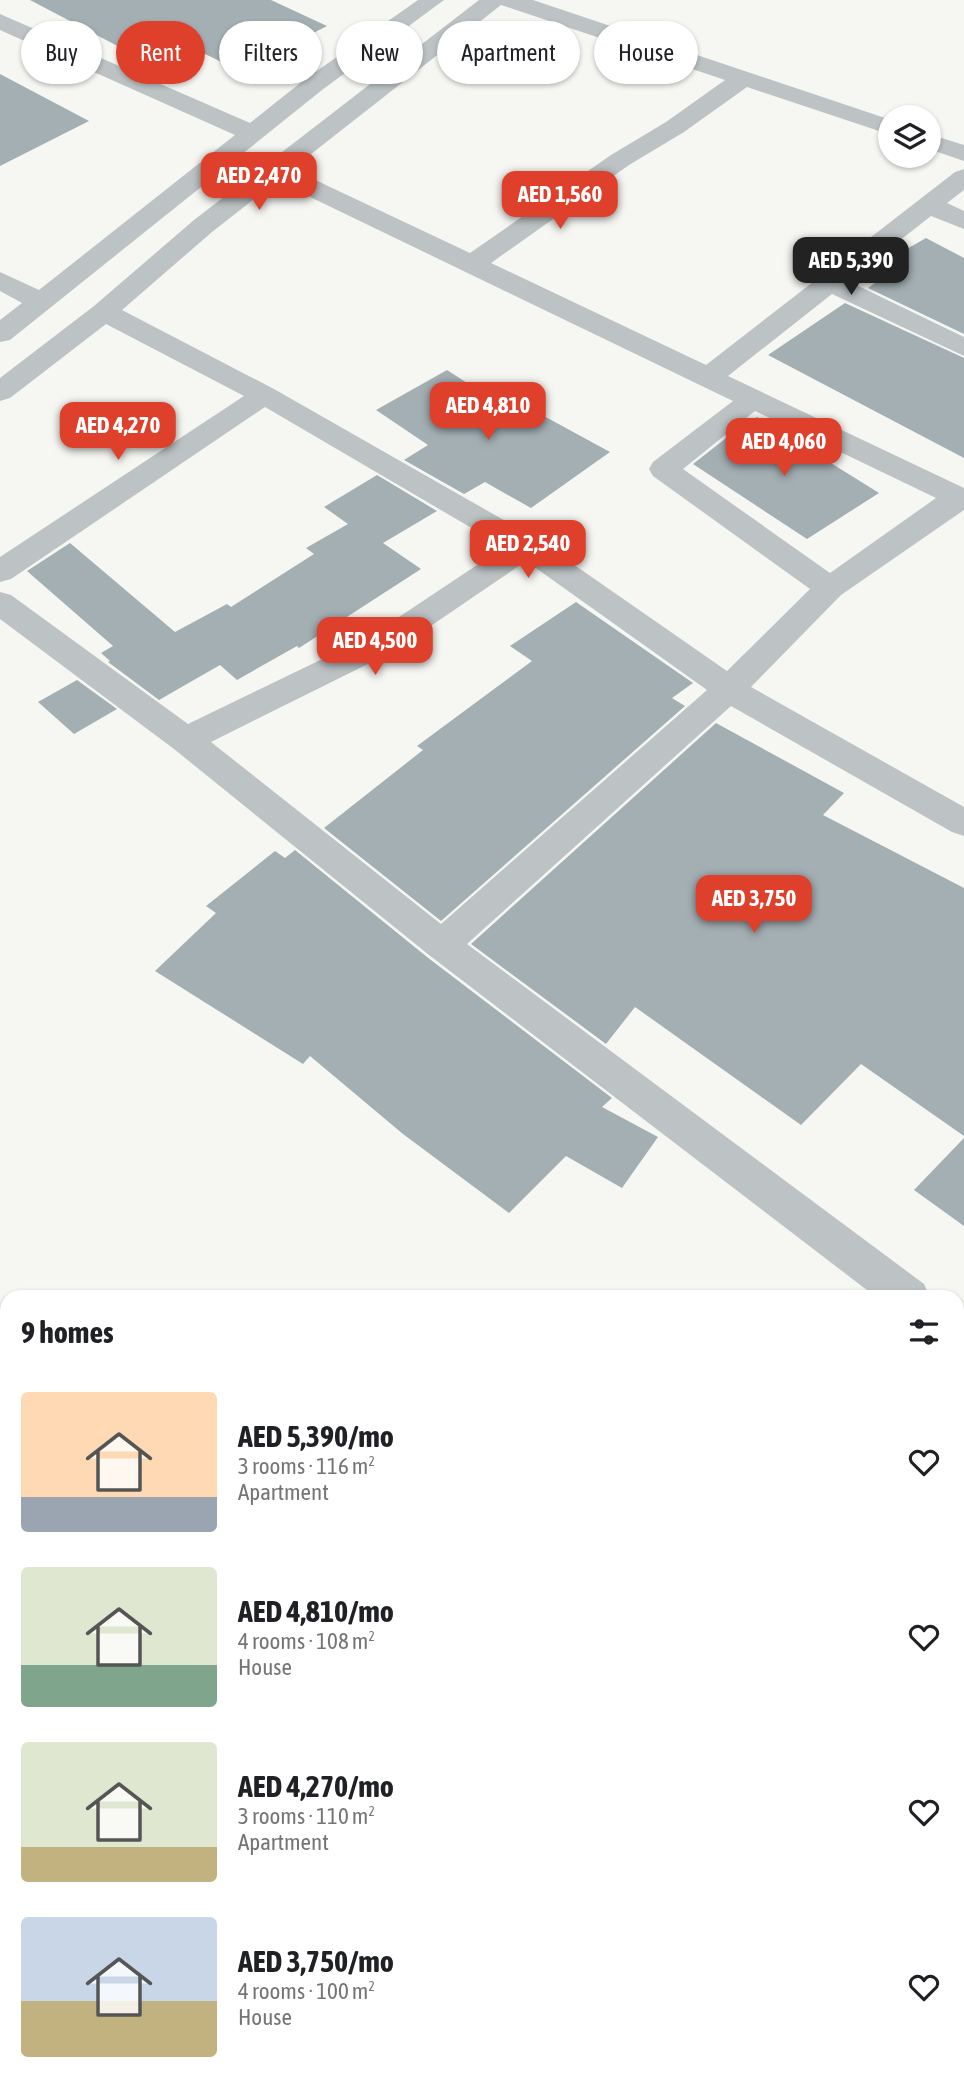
<!DOCTYPE html>
<meta charset="utf-8">
<style>
body{margin:0;font-family:"Asap Condensed",sans-serif;background:#f2f2f2;color:#202124;height:100vh;display:flex;flex-direction:column;font-size:26px;white-space:nowrap}
*{box-sizing:border-box;margin:0}
p{font-size:23px;color:#757577}
.icon{flex:none;width:38px;height:38px;fill:none;stroke:currentColor;stroke-width:2;stroke-linecap:round;stroke-linejoin:round}
.map{position:relative;flex:1;overflow:hidden}
.side{position:absolute;left:0px;top:1290px;width:964px;height:800px;display:flex;flex-direction:column;background:#fff;border-radius:21px 21px 0 0;box-shadow:0 2px 5px #0004}
.side>*{flex:none}
.hud{position:absolute;left:21px;top:21px;width:922px;height:63px;display:flex;gap:14px}
.fabs{position:absolute;left:878px;top:105px;display:grid;gap:14px}
.fabs a{display:grid;place-items:center;width:63px;height:63px;border-radius:50%;background:#fff;box-shadow:0 2px 5px #0004;font-size:35px}
.price{position:absolute;translate:-50% -60px;padding:0 16px;border-radius:14px;background:#df402b;color:#fff;font-size:23px;line-height:46px;filter:drop-shadow(0 2px 4px #0008)}
.price::after{content:'';position:absolute;left:50%;top:42px;width:21px;height:16px;margin-left:-10px;background:inherit;clip-path:polygon(0 0,100% 0,50% 100%)}
.price.on{background:#222;color:#fff}
ul{padding:0;list-style:none}
li{display:flex;align-items:center;gap:21px;height:175px;padding:0 21px}
li span{display:grid;place-items:center;flex:none;width:196px;height:140px;border-radius:7px;color:#555}
li>.icon{margin-inline-start:auto}
span .icon{width:84px;height:84px;fill:#fffc;stroke-width:1}
li b{font-size:30px}
h2{display:flex;justify-content:space-between;align-items:center;height:84px;padding:0 21px;font-size:30px}
.chip{padding:0 24px;border-radius:32px;background:#fff;box-shadow:0 2px 5px #0004;font-size:24px;line-height:63px}
.chip.on{background:#df402b;color:#fff}
.map>svg:first-child{display:block}
.building{fill:#a4afb3}
.lines{fill:none;stroke-linecap:round;stroke-linejoin:round}
.minor{fill:#bdc3c5;fill-rule:evenodd}
</style>
<div class="map">
<svg width="964" height="2088" viewBox="0 0 964 2088">
<rect width="100%" height="100%" fill="#f6f6f3"/>
<path class="building" d="M30 0H271L327 26 240 71 164 34 127 51Z
M0 74 89 121 0 166Z
M926 238 964 258V334L868 288 883 277 870 270Z
M845 303 964 358V458L768 355Z
M447 370 529 423 542 415 610 452 531 508 485 482 464 494 404 460 428 445 376 410Z
M757 417 879 493 807 539 693 464 739 428Z
M377 475 437 511 383 543 421 569 299 648 297 646 237 680 220 665 159 700 108 662 110 661 101 653 113 646 27 571 70 543 175 632 227 604 231 607 314 554 306 548 348 524 324 507Z
M576 602 693 683 672 698 685 706 441 921 324 828 423 750 417 746 532 661 510 646Z
M77 680 117 709 74 734 38 702Z
M716 723 844 793 823 815 964 888V1136L861 1064 801 1125 635 1007 606 1044 471 944Z
M295 850 427 957 612 1098 602 1107 658 1137 622 1188 566 1156 509 1213 403 1134 310 1056 303 1064 155 971 216 913 206 906 275 851 285 858Z
M964 1138V1226L914 1190Z"/>
<g class="lines">
<path class="minor" d="M418 0H444L322 90 10 340 0 342V320L22 303 0 291V272L39 290 235 135 0 30V14L250 123 304 80Z
M479 0H533L891 120V135L747 87 684 132 629 165 491 263 706 365 955 172 964 169V190L947 203 964 211V229L931 216 848 281 964 337V356L832 294 728 376 964 488V510L841 595 751 687 964 807V836L952 832 731 706 467 944 924 1284 930 1297H876L429 955 174 749 0 619V592L11 595 188 724 372 635 504 547 265 407 11 579 0 582V557L244 396 106 324 10 398 0 401V378L94 306 194 220ZM501 5 725 80 666 122 611 155 470 253 292 169ZM277 181 733 401 653 462 649 469 653 476 810 589 727 671 537 539 274 389 122 310 212 232ZM755 411 936 498 830 573 683 469ZM526 561 707 690 441 924 211 742 394 651Z
M929 134 964 145V161L929 149Z
M957 1314 964 1316V1433L957 1435Z
M957 1554 964 1557V1605L957 1602Z
M0 2038 7 2041V2082H33L31 2088H0Z"/>
</g>
</svg>
<div class="fabs">
<a><svg class="icon" aria-label="layers" viewBox="0 0 24 24"><path d="M12 4l9 5-9 5-9-5zM3 14l9 5 9-5"/></svg></a>
</div>
<b class="price" style="left:259px;top:212px">AED 2,470</b>
<b class="price" style="left:560px;top:231px">AED 1,560</b>
<b class="price on" style="left:851px;top:297px">AED 5,390</b>
<b class="price" style="left:488px;top:442px">AED 4,810</b>
<b class="price" style="left:118px;top:462px">AED 4,270</b>
<b class="price" style="left:784px;top:478px">AED 4,060</b>
<b class="price" style="left:528px;top:580px">AED 2,540</b>
<b class="price" style="left:375px;top:677px">AED 4,500</b>
<b class="price" style="left:754px;top:935px">AED 3,750</b>
<div class="hud">
<a class="chip">Buy</a>
<a class="chip on">Rent</a>
<a class="chip">Filters</a>
<a class="chip">New</a>
<a class="chip">Apartment</a>
<a class="chip">House</a>
</div>
<section class="side">
<h2>9 homes<svg class="icon" aria-label="filters" viewBox="0 0 24 24"><path d="M4 7h16M4 17h16"/><circle cx="9" cy="7" r="2"/><circle cx="15" cy="17" r="2"/></svg></h2>
<ul>
<li><span style="background:linear-gradient(#ffd9b3 75%,#9aa5b1 0)"><svg class="icon" aria-label="home" viewBox="0 0 24 24"><path d="M3 11l9-7 9 7M6 9v11h12V9"/></svg></span><div><b>AED 5,390/mo</b><p>3 rooms · 116 m²</p><p>Apartment</p></div><svg class="icon" aria-label="heart" viewBox="0 0 24 24"><path d="M12 20l-8-8c-3-5 5-10 8-4 3-6 11-1 8 4z"/></svg></li>
<li><span style="background:linear-gradient(#dfe7d0 70%,#7fa58c 0)"><svg class="icon" aria-label="home" viewBox="0 0 24 24"><path d="M3 11l9-7 9 7M6 9v11h12V9"/></svg></span><div><b>AED 4,810/mo</b><p>4 rooms · 108 m²</p><p>House</p></div><svg class="icon" aria-label="heart" viewBox="0 0 24 24"><path d="M12 20l-8-8c-3-5 5-10 8-4 3-6 11-1 8 4z"/></svg></li>
<li><span style="background:linear-gradient(#dfe7d0 75%,#c2b280 0)"><svg class="icon" aria-label="home" viewBox="0 0 24 24"><path d="M3 11l9-7 9 7M6 9v11h12V9"/></svg></span><div><b>AED 4,270/mo</b><p>3 rooms · 110 m²</p><p>Apartment</p></div><svg class="icon" aria-label="heart" viewBox="0 0 24 24"><path d="M12 20l-8-8c-3-5 5-10 8-4 3-6 11-1 8 4z"/></svg></li>
<li><span style="background:linear-gradient(#c9d6e8 60%,#c2b280 0)"><svg class="icon" aria-label="home" viewBox="0 0 24 24"><path d="M3 11l9-7 9 7M6 9v11h12V9"/></svg></span><div><b>AED 3,750/mo</b><p>4 rooms · 100 m²</p><p>House</p></div><svg class="icon" aria-label="heart" viewBox="0 0 24 24"><path d="M12 20l-8-8c-3-5 5-10 8-4 3-6 11-1 8 4z"/></svg></li>
</ul>
</section>
</div>
